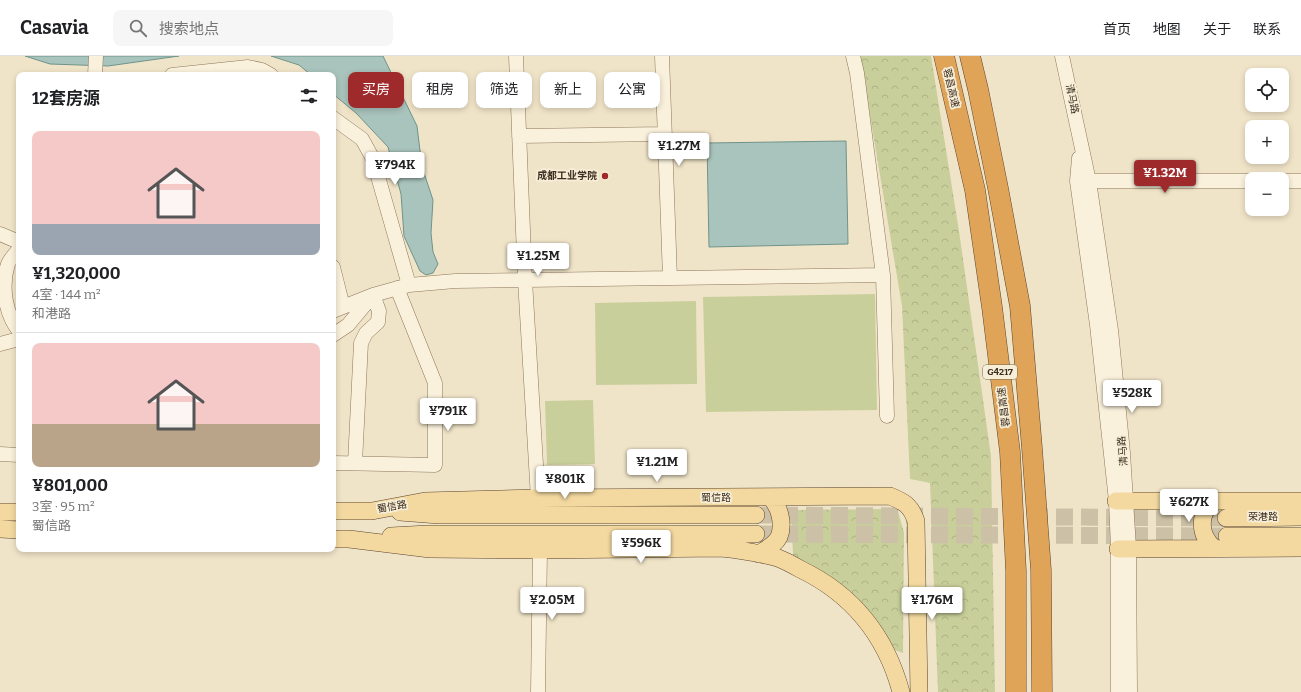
<!DOCTYPE html>
<html lang="zh">
<meta charset="utf-8">
<style>
body{margin:0;font-family:Bitter,"Noto Sans SC",serif;background:#f6f6f6;color:#202124;height:100vh;display:flex;flex-direction:column;font-size:15px;white-space:nowrap}
*{box-sizing:border-box;margin:0}
p{font-size:13px;color:#757577}
.icon{flex:none;width:22px;height:22px;fill:none;stroke:currentColor;stroke-width:2;stroke-linecap:round;stroke-linejoin:round}
.map{position:relative;flex:1;overflow:hidden}
.panel{position:absolute;left:16px;top:16px;width:320px;height:480px;display:flex;flex-direction:column;background:#fff;border-radius:8px;box-shadow:0 2px 6px #0003}
.panel>*{flex:none}
.top-card{position:absolute;left:348px;top:16px;width:380px;height:36px;display:flex;gap:8px}
.buttons{position:absolute;left:1245px;top:12px;display:grid;gap:8px}
.buttons a{display:grid;place-items:center;width:44px;height:44px;border-radius:8px;background:#fff;box-shadow:0 2px 6px #0003;font-size:20px}
.price{position:absolute;translate:-50% -34px;padding:0 9px;border-radius:4px;background:#fff;color:#222;font-size:13px;line-height:26px;filter:drop-shadow(0 1px 2px #0008)}
.price::after{content:'';position:absolute;left:50%;top:24px;width:12px;height:9px;margin-left:-6px;background:inherit;clip-path:polygon(0 0,100% 0,50% 100%)}
.price.active{background:#9e2a2b;color:#fff}
ul{padding:0;list-style:none}
li{display:grid;align-content:center;gap:8px;height:212px;padding:0 16px}
li+li{border-top:1px solid #e0e0e0}
li span{display:grid;place-items:center;height:124px;border-radius:8px;color:#555}
li>.icon{margin-inline-start:auto}
span .icon{width:72px;height:72px;fill:#fffc;stroke-width:1}
li b{font-size:17px}
h2{display:flex;justify-content:space-between;align-items:center;height:48px;padding:0 16px;font-size:17px}
.pill{padding:0 14px;border-radius:8px;background:#fff;box-shadow:0 2px 6px #0003;font-size:14px;line-height:36px}
.pill.active{background:#9e2a2b;color:#fff}
header{display:flex;align-items:center;gap:24px;box-sizing:border-box;height:56px;padding:0 20px;background:#fff;border-bottom:1px solid #e0e0e0}
header strong{font-size:19px}
nav{display:flex;gap:22px;margin-inline-start:auto;font-size:14px}
.search{width:280px;height:36px;background:#f6f6f6;display:flex;align-items:center;gap:10px;box-sizing:border-box;padding:0 14px;border-radius:8px;color:#757577;font-size:15px}
.map>svg:first-child{display:block}
.forest{fill:url(#forest-crowns)}
.garden{fill:#c9cf9b}
.water{fill:#a9c4bc;stroke:#6f938a}
.lines{fill:none;stroke-linecap:round;stroke-linejoin:round}
.major-tunnel{stroke:#ccc0a6;stroke-width:17;stroke-dasharray:17 8;stroke-linecap:butt}
.minor-casing{stroke:#8d765c;stroke-width:15}
.major-casing{stroke:#5b4430;stroke-width:18}
.highway-casing{stroke:#5b4430;stroke-width:21}
.minor{stroke:#faf1dc;stroke-width:14}
.major{stroke:#f3d9a0;stroke-width:17}
.highway{stroke:#e0a458;stroke-width:20}
.poi-dot{fill:#9e2a2b;stroke:#f7eed8;stroke-width:1.5}
.labels{text-anchor:middle;dominant-baseline:central;stroke-width:3.5;stroke-linejoin:round;paint-order:stroke}
.shield{fill:#f7eed8;stroke:#756857;stroke-width:1}
.shield-label{font-size:9px;font-weight:bold;fill:#3d2e20}
.street-label{font-size:10px;fill:#3d2e20;stroke:#f7eed8}
.poi-label{font-size:10px;font-weight:bold;fill:#3d2e20;stroke:#f7eed8;text-anchor:end}
</style>
<header>
<strong>Casavia</strong>
<div class="search"><svg class="icon" aria-label="search" viewBox="0 0 24 24"><circle cx="10" cy="10" r="6"/><path d="M15 15l6 6"/></svg>搜索地点</div>
<nav><a>首页</a><a>地图</a><a>关于</a><a>联系</a></nav>
</header>
<div class="map">
<svg width="1301" height="636" viewBox="0 0 1301 636">
<defs>
<pattern id="forest-crowns" width="20" height="18" patternUnits="userSpaceOnUse"><rect width="20" height="18" fill="#c9cf9b"/><path d="M2 6a3 3 0 1 1 6 0M12 15a3 3 0 1 1 6 0" fill="none" stroke="#aeb285"/></pattern>
</defs>
<rect width="100%" height="100%" fill="#f0e4c8"/>
<path class="forest" d="M858 0H931L959 175 991 400 995 636H938L930 427 910 423 902 250 863 18Z
M886 453 898 455 904 477 903 597 892 593 793 499 791 454Z"/>
<path class="garden" d="M875 238 877 354 706 356 703 241Z
M696 245 697 328 596 329 595 247Z
M593 344 595 408 547 409 545 345Z"/>
<path class="water" d="M25 0H179L108 10 50 8Z
M271 0H383L417 70 422 111 433 144 431 177 433 196 438 208 433 217 426 219 420 215 404 180 401 138 388 91 356 57 333 38V19H311L299 9Z
M846 85 848 188 709 191 707 87Z"/>
<g class="lines">
<path class="major-tunnel" d="M756 459 1226 462
M756 478 1227 480"/>
<defs>
<path id="minor" d="M516 0 525 224 538 442
M662 0 670 222
M853 0 857 17 883 219 887 360
M1062 0 1089 125 1111 274 1123 397 1129 492 1130 636
M95 19 96 0
M172 19 248 11 262 14 271 19
M333 62 362 83 373 103 409 229
M519 80 665 78
M1079 102 1077 125 1097 269 1116 445 1118 493V636
M1080 125H1252
M1282 125H1301
M0 178 19 186
M19 193C15 198 10 203 8 208 1 230 5 257 19 275
M333 211 343 251
M333 255 373 239 409 229 455 225 883 219
M333 279 348 269 373 239 379 255 378 266 366 277 361 287 355 407
M0 288 19 283
M0 398 19 399
M333 407 435 409V327L397 232
M538 636 540 494"/>
<path id="major" d="M1116 445H1301
M333 455H372L425 445 538 442 890 440C905 446 911 450 916 465L919 636
M0 456H19
M400 456 439 459H756
M1226 462 1301 461
M0 473 19 474
M391 480 428 478H756
M1227 480H1301
M333 483H349L430 493 540 494 721 492C740 494 759 497 778 502 786 505 793 509 800 513 852 538 886 580 901 636
M1214 492C1199 479 1197 456 1216 445
M1118 493 1301 492
M759 498C766 493 775 489 779 481 784 468 780 451 770 441"/>
<path id="highway" d="M944 0 975 134 992 251 1010 396 1016 515V636
M970 0 978 33 998 132 1020 250 1032 392 1041 514 1042 636"/>
</defs>
<use href="#minor" class="minor-casing"/>
<use href="#major" class="major-casing"/>
<use href="#highway" class="highway-casing"/>
<use href="#minor" class="minor"/>
<use href="#major" class="major"/>
<use href="#highway" class="highway"/>
</g>
<circle class="poi-dot" cx="605" cy="120" r="4"/>
<g class="labels">
<rect class="shield" x="983" y="309" width="34" height="14" rx="3"/>
<g class="shield-label">
<text x="1000" y="316">G4217</text>
</g>
<g class="street-label">
<text transform="translate(951 32) rotate(77)">蓉昌高速</text>
<text transform="translate(1072 43) rotate(78)">清马路</text>
<text transform="translate(1004 351) rotate(-97)">蓉昌高速</text>
<text transform="translate(1123 395) rotate(-95)">清马路</text>
<text x="716" y="442">蜀信路</text>
<text transform="translate(392 451) rotate(-10)">蜀信路</text>
<text x="1263" y="461">荣港路</text>
</g>
<g class="poi-label">
<text x="597" y="120">成都工业学院</text>
</g>
</g>
</svg>
<div class="buttons">
<a><svg class="icon" aria-label="locate" viewBox="0 0 24 24"><circle cx="12" cy="12" r="6"/><path d="M12 2v4M12 18v4M2 12h4M18 12h4"/></svg></a>
<a>+</a>
<a>−</a>
</div>
<b class="price" style="left:679px;top:111px">¥1.27M</b>
<b class="price" style="left:395px;top:130px">¥794K</b>
<b class="price active" style="left:1165px;top:138px">¥1.32M</b>
<b class="price" style="left:538px;top:221px">¥1.25M</b>
<b class="price" style="left:1132px;top:358px">¥528K</b>
<b class="price" style="left:448px;top:376px">¥791K</b>
<b class="price" style="left:657px;top:427px">¥1.21M</b>
<b class="price" style="left:565px;top:444px">¥801K</b>
<b class="price" style="left:1189px;top:467px">¥627K</b>
<b class="price" style="left:641px;top:508px">¥596K</b>
<b class="price" style="left:552px;top:565px">¥2.05M</b>
<b class="price" style="left:932px;top:565px">¥1.76M</b>
<div class="top-card">
<a class="pill active">买房</a>
<a class="pill">租房</a>
<a class="pill">筛选</a>
<a class="pill">新上</a>
<a class="pill">公寓</a>
</div>
<section class="panel">
<h2>12套房源<svg class="icon" aria-label="filters" viewBox="0 0 24 24"><path d="M4 7h16M4 17h16"/><circle cx="9" cy="7" r="2"/><circle cx="15" cy="17" r="2"/></svg></h2>
<ul>
<li><span style="background:linear-gradient(#f6c9c9 75%,#9aa5b1 0)"><svg class="icon" aria-label="home" viewBox="0 0 24 24"><path d="M3 11l9-7 9 7M6 9v11h12V9"/></svg></span><div><b>¥1,320,000</b><p>4室 · 144 m²</p><p>和港路</p></div></li>
<li><span style="background:linear-gradient(#f6c9c9 65%,#b9a48a 0)"><svg class="icon" aria-label="home" viewBox="0 0 24 24"><path d="M3 11l9-7 9 7M6 9v11h12V9"/></svg></span><div><b>¥801,000</b><p>3室 · 95 m²</p><p>蜀信路</p></div></li>
</ul>
</section>
</div>
